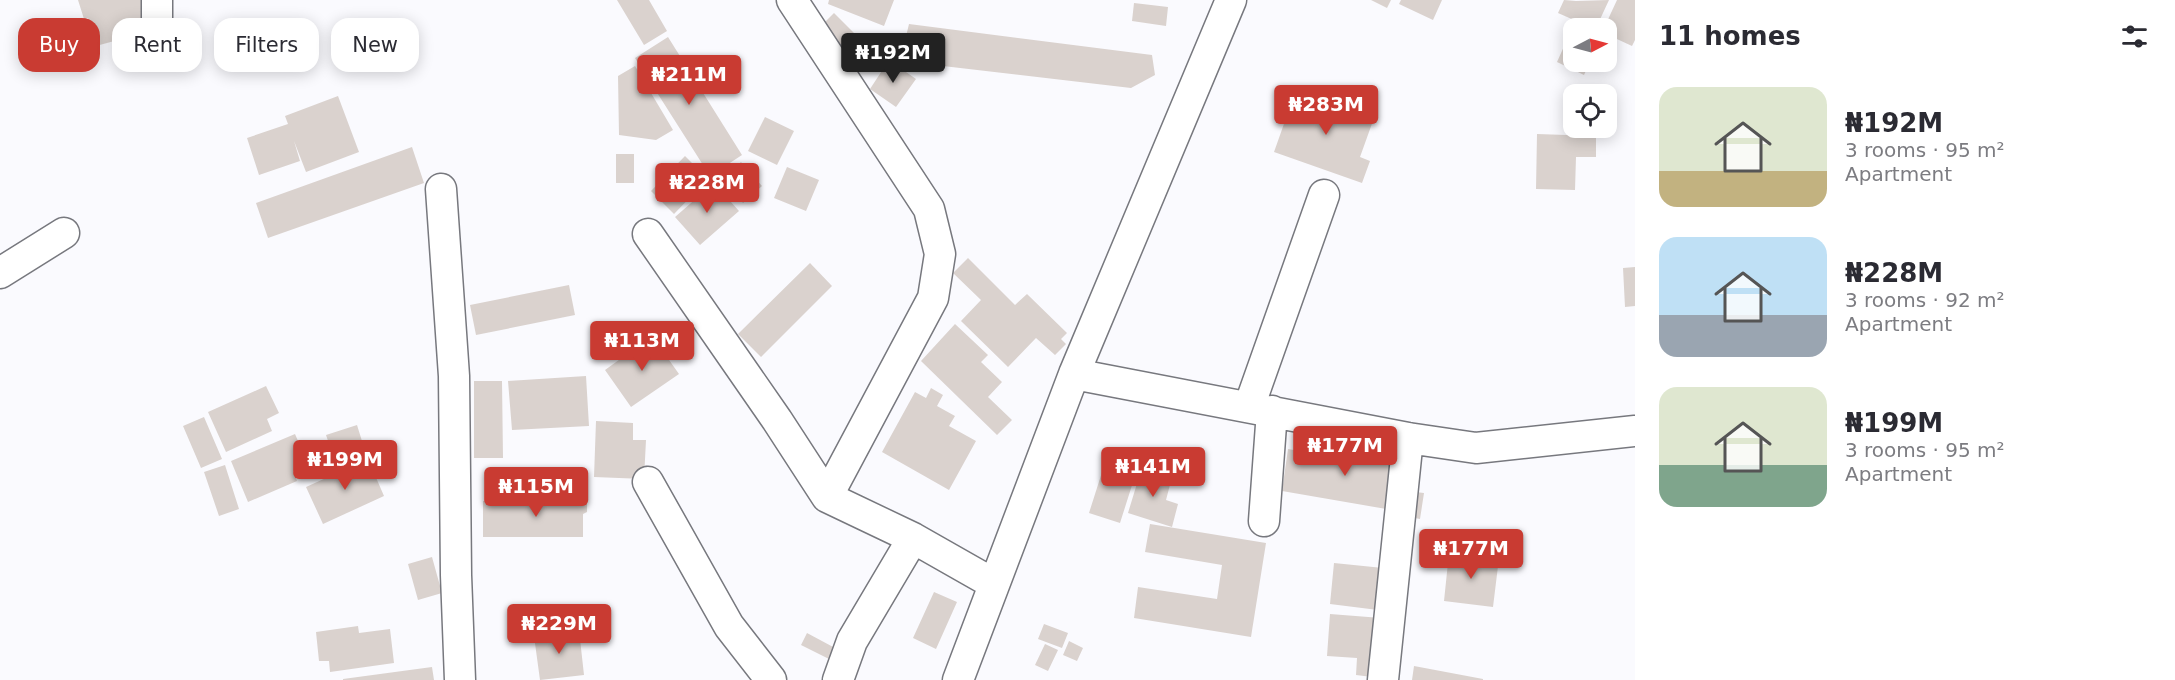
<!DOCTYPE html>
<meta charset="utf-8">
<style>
body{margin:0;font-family:"DejaVu Sans",sans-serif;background:#f7f7f7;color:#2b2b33;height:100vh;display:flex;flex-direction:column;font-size:22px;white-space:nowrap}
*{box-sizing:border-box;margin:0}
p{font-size:20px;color:#7c7c81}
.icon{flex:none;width:33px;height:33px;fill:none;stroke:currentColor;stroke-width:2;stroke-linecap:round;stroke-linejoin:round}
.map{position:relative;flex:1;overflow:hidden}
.details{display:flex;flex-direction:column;background:#fff;width:540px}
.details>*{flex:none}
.guide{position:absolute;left:18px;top:18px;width:570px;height:54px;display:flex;gap:12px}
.needle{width:39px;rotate:84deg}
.fabs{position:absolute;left:1563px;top:18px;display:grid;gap:12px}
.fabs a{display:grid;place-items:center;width:54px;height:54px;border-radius:12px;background:#fff;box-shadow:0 3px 15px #0003;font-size:30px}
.price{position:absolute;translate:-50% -51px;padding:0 14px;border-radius:6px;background:#c93b32;color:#fff;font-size:20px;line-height:39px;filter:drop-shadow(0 2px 3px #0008)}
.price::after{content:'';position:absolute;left:50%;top:36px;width:18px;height:14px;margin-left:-9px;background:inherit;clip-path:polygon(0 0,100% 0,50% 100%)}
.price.selected{background:#222;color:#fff}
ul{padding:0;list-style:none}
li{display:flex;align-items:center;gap:18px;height:150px;padding:0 24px}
li span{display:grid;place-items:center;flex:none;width:168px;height:120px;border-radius:18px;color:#555}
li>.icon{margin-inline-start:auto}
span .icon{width:72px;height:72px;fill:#fffc;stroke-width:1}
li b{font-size:26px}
h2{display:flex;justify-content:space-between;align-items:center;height:72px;padding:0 24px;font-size:26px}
.chip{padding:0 21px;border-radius:18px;background:#fff;box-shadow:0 3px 15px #0003;font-size:21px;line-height:54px}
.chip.selected{background:#c93b32;color:#fff}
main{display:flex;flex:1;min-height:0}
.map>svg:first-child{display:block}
.building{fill:#dad2ce}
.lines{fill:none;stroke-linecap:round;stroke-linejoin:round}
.minor-casing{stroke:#77787e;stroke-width:33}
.minor{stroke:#fff;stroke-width:30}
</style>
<main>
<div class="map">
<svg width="1635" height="680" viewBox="0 0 1635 680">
<rect width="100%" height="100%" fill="#fafafe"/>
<path class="building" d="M78 0H142L153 39 121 48 118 40 96 46 88 18 84 19Z
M617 0H649L667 31 644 45Z
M829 0H894L884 26 828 4Z
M1371 0H1391L1387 8Z
M1401 0H1442L1433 20 1399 4Z
M1564 0 1576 1 1609 0 1596 28H1592L1558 13Z
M1617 0H1635V40L1632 46 1606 34V28H1604Z
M1134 3 1168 7 1166 26 1132 21Z
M834 13 857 36 840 52 818 29Z
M909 24 1152 55 1155 75 1131 88 900 61Z
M1570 33 1574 34V62H1590L1584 75 1557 62Z
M668 37 742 155 710 176 635 58Z
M889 60 916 79 896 107 870 89Z
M635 66 673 130 656 140 619 135 618 76Z
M1296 90 1374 118 1360 157 1370 161 1362 183 1274 152Z
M338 96 359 152 306 172 294 141 300 161 259 175 247 138 288 124 285 116Z
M765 117 794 131 777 165 748 151Z
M1537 134 1596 136V157H1576L1575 190 1536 189Z
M412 147 424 183 268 238 256 203Z
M616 154H634V183H616Z
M685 156 708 179 674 214 651 191Z
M741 162 762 186 743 203 722 178Z
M787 167 819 180 806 211 774 198Z
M714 183 739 211 700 245 675 217Z
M968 258 1015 305 1027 294 1067 333 1061 339 1066 344 1055 355 1036 338 1008 367 961 321 981 300 953 273Z
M810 263 832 286 761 357 738 334Z
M1635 267V306L1625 307 1623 268Z
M569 285 575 315 476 335 470 305Z
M955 324 988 355 981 362 1002 382 988 397 1012 420 997 435 921 361Z
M652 336 679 374 631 407 605 370Z
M586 376 589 426 512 430 508 381Z
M474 381H502L503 458H474Z
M266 386 279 413 267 419 272 431 226 452 208 412Z
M931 388 943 395 937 406 955 416 949 426 976 441 949 490 882 452 915 392 926 398Z
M204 417 222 459 201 468 183 426Z
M596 421 633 423V440H646L644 479 594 477Z
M357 425 366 454 336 464 326 435Z
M295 434 308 464 293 471 297 481 248 502 231 461Z
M1367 447 1402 453 1392 510 1282 491 1288 449 1364 462Z
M368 459 384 496 323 524 306 487Z
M225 465 239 509 219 516 204 472Z
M1142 467 1172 477 1166 500 1178 504 1172 527 1128 513Z
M1103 469 1134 479 1120 523 1089 513Z
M569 491 587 492V512L583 514V537H483V501H569Z
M1407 491 1424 493 1420 519 1404 516Z
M1150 524 1266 543 1251 637 1134 618 1138 587 1217 599 1222 565 1145 552Z
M1449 553 1499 558 1493 607 1444 601Z
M432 557 442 593 418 600 408 564Z
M1334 563 1383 568 1378 610 1330 604Z
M934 592 957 602 936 649 913 638Z
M1330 614 1381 618 1372 677 1356 675 1357 658 1327 656Z
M1044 624 1068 633 1062 648 1038 639Z
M358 626 359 633 390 629 394 663 330 672 329 661H319L316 632Z
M579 630 584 675 540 680 534 636Z
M807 633 835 648 829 659 801 645Z
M1069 641 1083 648 1077 661 1063 655Z
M1045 644 1058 650 1048 671 1035 665Z
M1414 666 1483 679V680H1412Z
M432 667 434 680H343V679Z"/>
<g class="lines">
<defs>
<path id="minor" d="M792 0 929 209 940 254 933 298 827 497
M157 27V0
M441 189 454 376 456 575 460 680
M648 234 777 420 827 497 913 538 994 584
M0 273 64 233
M1074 374 1408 438 1476 448 1635 431
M1249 407 1324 195
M648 482 729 626 771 680
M1264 521 1272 411
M838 680 852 641 913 538
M958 680 1074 374 1231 0
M1383 680 1408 438"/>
</defs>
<use href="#minor" class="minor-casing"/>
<use href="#minor" class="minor"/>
</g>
</svg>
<div class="fabs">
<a><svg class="needle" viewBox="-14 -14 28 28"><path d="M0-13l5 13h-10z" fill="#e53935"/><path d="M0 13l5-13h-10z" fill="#7c7c81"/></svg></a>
<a><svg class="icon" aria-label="locate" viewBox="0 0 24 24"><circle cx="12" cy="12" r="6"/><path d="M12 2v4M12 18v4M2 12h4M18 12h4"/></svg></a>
</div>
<b class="price selected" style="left:893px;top:84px">₦192M</b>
<b class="price" style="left:689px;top:106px">₦211M</b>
<b class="price" style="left:1326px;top:136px">₦283M</b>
<b class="price" style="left:707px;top:214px">₦228M</b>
<b class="price" style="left:642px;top:372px">₦113M</b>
<b class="price" style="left:1345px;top:477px">₦177M</b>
<b class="price" style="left:345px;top:491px">₦199M</b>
<b class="price" style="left:1153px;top:498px">₦141M</b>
<b class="price" style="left:536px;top:518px">₦115M</b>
<b class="price" style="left:1471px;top:580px">₦177M</b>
<b class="price" style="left:559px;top:655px">₦229M</b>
<div class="guide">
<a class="chip selected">Buy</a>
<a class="chip">Rent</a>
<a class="chip">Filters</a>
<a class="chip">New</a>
</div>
</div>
<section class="details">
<h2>11 homes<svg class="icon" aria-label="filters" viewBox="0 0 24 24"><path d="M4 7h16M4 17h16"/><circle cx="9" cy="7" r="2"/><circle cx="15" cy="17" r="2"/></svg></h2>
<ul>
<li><span style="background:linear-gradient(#dfe7d0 70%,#c2b280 0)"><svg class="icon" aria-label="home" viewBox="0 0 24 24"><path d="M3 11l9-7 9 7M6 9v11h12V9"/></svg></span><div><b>₦192M</b><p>3 rooms · 95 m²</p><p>Apartment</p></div></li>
<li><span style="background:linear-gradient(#bfe0f5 65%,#9aa5b1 0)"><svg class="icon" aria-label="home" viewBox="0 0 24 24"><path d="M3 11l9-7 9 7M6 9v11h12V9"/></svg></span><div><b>₦228M</b><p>3 rooms · 92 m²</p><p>Apartment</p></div></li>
<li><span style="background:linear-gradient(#dfe7d0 65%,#7fa58c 0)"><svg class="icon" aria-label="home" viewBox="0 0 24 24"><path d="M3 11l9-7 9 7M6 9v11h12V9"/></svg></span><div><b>₦199M</b><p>3 rooms · 95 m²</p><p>Apartment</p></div></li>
</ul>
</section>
</main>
